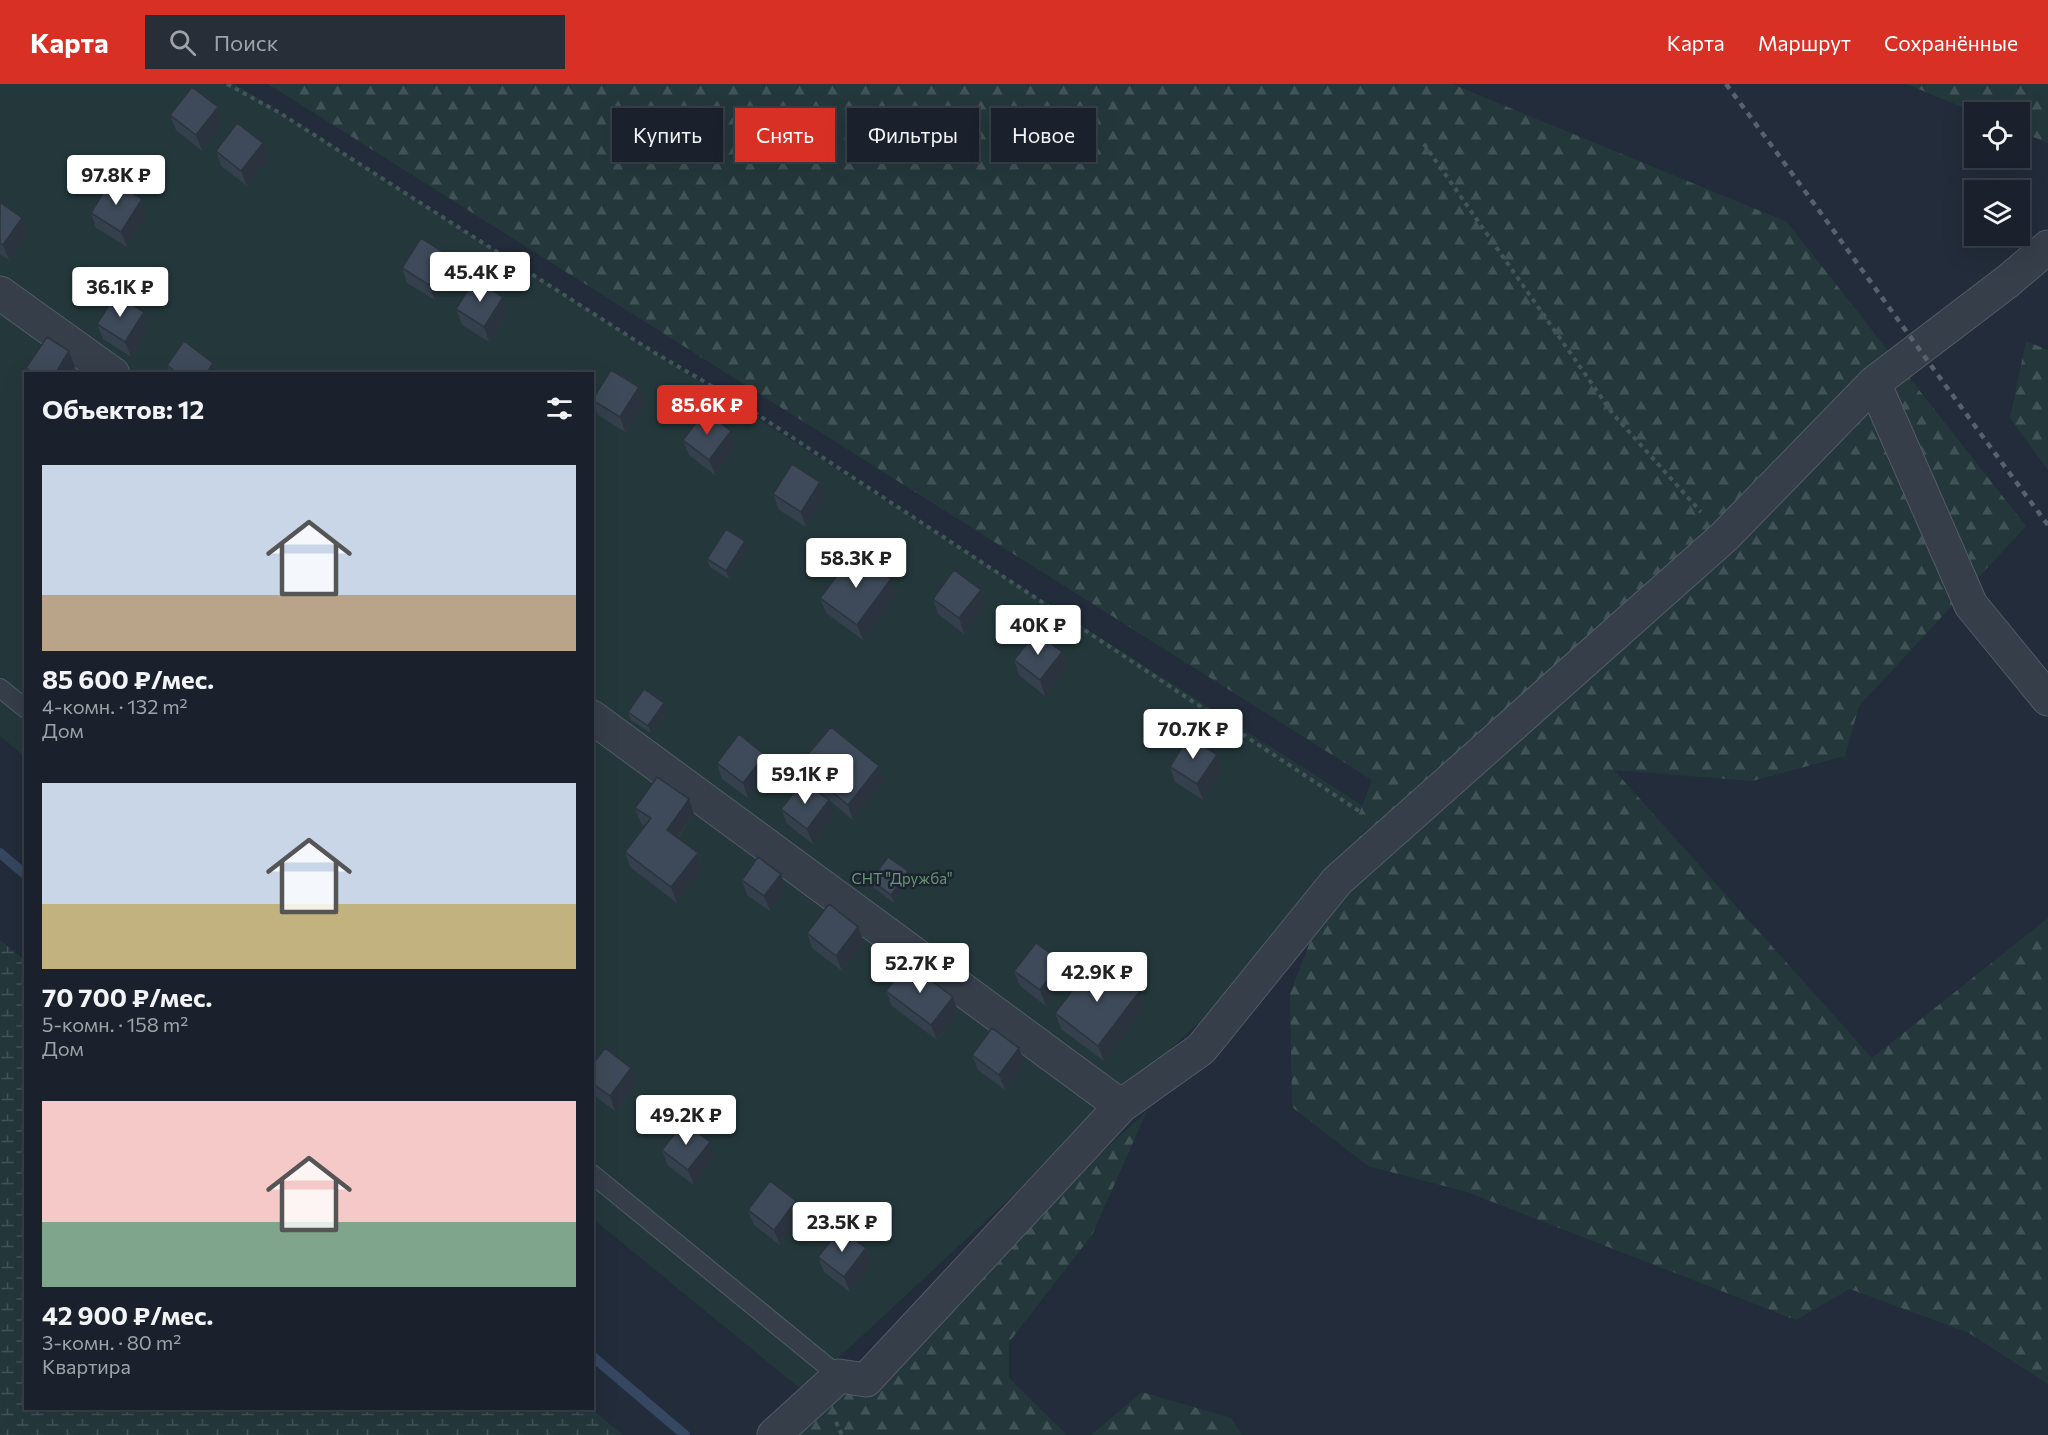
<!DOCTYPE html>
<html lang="ru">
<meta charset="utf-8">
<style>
body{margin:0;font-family:Commissioner,sans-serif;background:#272e38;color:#f1f3f6;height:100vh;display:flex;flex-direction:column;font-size:22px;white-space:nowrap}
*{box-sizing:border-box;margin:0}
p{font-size:20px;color:#9fa3a9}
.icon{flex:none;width:33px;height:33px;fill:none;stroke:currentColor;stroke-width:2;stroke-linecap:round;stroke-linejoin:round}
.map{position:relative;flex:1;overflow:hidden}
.sheet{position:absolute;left:24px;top:288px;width:570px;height:1038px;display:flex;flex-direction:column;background:#1a212c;border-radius:0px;box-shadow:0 6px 24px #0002,0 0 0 2px #383e48}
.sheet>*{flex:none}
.banner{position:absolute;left:612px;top:24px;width:570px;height:54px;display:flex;gap:12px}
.controls{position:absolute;left:1964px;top:18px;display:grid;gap:12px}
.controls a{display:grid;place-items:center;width:66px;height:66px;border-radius:0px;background:#1a212c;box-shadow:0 6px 24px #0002,0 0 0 2px #383e48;font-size:30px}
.price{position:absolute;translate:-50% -51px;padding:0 14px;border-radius:6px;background:#fff;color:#222;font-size:20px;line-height:39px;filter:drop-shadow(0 2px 3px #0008)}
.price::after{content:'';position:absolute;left:50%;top:36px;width:18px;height:14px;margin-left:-9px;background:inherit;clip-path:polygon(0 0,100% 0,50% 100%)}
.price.on{background:#d93025;color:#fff}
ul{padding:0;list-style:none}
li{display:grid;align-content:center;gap:12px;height:318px;padding:0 18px}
li span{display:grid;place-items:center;height:186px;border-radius:0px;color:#555}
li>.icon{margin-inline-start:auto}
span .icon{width:108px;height:108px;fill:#fffc;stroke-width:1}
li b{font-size:26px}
h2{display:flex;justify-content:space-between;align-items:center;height:72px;padding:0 18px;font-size:26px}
.tag{padding:0 21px;border-radius:0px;background:#1a212c;box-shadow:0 6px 24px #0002,0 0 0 2px #383e48;font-size:21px;line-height:54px}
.tag.on{background:#d93025;color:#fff}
header{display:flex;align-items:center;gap:36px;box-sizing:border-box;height:84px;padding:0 30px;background:#d93025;color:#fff}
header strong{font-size:28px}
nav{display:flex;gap:33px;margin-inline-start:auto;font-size:21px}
.search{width:420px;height:54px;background:#272e38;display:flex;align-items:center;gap:15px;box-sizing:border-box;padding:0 21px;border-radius:0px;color:#9fa3a9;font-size:22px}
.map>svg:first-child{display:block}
.green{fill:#24383b}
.forest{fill:url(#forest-firs)}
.wetland{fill:url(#wetland-marsh)}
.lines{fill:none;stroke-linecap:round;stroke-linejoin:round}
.stream{stroke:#364761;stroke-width:10}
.lane-casing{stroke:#535b68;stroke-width:20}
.street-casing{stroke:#535b68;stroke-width:35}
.path{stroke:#425558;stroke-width:4;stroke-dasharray:4.5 4.5;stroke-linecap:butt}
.lane{stroke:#363e4a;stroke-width:18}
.street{stroke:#363e4a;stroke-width:33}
.rail{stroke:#576271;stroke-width:4.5;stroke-dasharray:6 6;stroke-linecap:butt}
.wall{fill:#35404d}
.shaded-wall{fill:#2b343e}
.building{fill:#3e4a59;stroke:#2b343e;stroke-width:1.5}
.labels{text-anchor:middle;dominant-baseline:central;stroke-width:5;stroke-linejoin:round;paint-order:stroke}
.park-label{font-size:15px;fill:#689773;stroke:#1b232f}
</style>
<header>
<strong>Карта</strong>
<div class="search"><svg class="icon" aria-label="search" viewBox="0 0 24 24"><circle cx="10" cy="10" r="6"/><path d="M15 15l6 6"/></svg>Поиск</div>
<nav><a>Карта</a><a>Маршрут</a><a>Сохранённые</a></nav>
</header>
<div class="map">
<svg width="2048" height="1351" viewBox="0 0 2048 1351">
<defs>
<pattern id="forest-firs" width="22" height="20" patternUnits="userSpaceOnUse" patternTransform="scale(1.5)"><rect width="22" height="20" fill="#24383b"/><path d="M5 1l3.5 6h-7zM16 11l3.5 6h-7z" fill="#415356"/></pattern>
<pattern id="wetland-marsh" width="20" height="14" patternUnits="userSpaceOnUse" patternTransform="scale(1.5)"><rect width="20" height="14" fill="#24383b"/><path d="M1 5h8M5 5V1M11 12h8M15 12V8" fill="none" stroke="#415356"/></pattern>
</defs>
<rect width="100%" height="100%" fill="#222c3a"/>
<path class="green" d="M0 0H235L1404 748 803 1307 593 1135 592 290H26L25 673 0 652Z"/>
<path class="forest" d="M268 0H1452L1787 138 2026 442 1859 622 1845 672 1752 697 1614 686 1872 974 2048 834V1300L1969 1249 1850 1205 1796 1236 1467 1108 1368 1082 1292 1023 1290 910 1372 696Z
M1906 0H2048V59L2019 47V28H1975Z
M2026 257 2048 266V386L2010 334Z
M1147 1027 1092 1151 1009 1258V1294L1067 1351H798Z
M1142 1308 1231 1334 1242 1351H1091Z"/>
<path class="wetland" d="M0 856 25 876 26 1324H590L623 1351H0Z"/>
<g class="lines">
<path class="stream" d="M0 769 26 791
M592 1272 685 1351"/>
<defs>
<path id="lane" d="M0 604 26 625
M592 1090 839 1292"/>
<path id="street" d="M0 209 113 290
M1874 299 2008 197 2048 163
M592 633 1121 1022
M774 1351 839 1292 866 1296 1121 1022 1201 965 1337 797 1724 453 1874 299 1971 521 2048 615"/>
</defs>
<use href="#lane" class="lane-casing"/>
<use href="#street" class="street-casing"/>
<path class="path" d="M227 0 280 29 655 269 734 315 1362 729
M1424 60 1613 330 1701 428
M836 1338 842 1351"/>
<use href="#lane" class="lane"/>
<use href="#street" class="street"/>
<path class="rail" d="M1726 0C1835 146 1939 295 2048 441"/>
</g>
<path class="wall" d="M170 31 223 38 202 67 176 46Z
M216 67 269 74 247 102 221 82Z
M0 118 22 134 28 149 9 176 0 170Z
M91 129 147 131 127 163 96 144Z
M448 171 454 186 435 216 407 199 402 184Z
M456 225 509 228 489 258 462 241Z
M144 228 150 243 131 273 103 255 97 240Z
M69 267 75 283 70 290H28L26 284Z
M213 279 217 290H170L167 281Z
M639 303 644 318 625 348 598 331 592 316Z
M683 356 736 363 715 391 689 371Z
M773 410 825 413 806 443 779 426Z
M748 465 729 495 710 483 707 475Z
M891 495 897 510 863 556 826 529 820 514Z
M933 515 986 521 964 550 938 530Z
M1014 576 1067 583 1045 612 1019 591Z
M664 619 667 627 651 649 631 636 628 628Z
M765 671 770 686 748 714 722 695 717 679Z
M799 681 884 697 853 736 805 696Z
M1170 683 1222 686 1203 716 1175 698Z
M635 724 694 730 678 754 698 769 703 784 677 819 630 783 625 768 645 742 641 739Z
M781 725 835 732 813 760 787 740Z
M911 795 894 819 874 804 871 796Z
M742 796 786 805 770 827 747 811Z
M807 849 864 858 842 887 812 864Z
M1062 878 1068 893 1046 922 1020 902 1014 887Z
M886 907 953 913 958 928 937 956 892 922Z
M1139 908 1144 923 1104 977 1061 945 1055 929Z
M1019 964 1025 979 1005 1006 978 986 972 971Z
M592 981 631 984 637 999 615 1027 592 1010Z
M710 1058 715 1073 694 1101 668 1082 662 1066Z
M748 1126 801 1132 780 1161 754 1141Z
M866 1164 871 1179 850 1208 824 1188 818 1173Z"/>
<path class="shaded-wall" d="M218 23 223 38 202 67 196 51Z
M263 59 269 74 247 102 241 87Z
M142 115 147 131 127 163 121 148Z
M22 134 28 149 9 176 3 161Z
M448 171 454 186 435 216 429 201Z
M503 213 509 228 489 258 484 243Z
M144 228 150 243 131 273 125 258Z
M69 267 75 283 70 290H55Z
M213 279 217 290H206Z
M639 303 644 318 625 348 620 333Z
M731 347 736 363 715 391 709 376Z
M820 398 825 413 806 443 801 428Z
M745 457 748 465 729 495 726 487Z
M891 495 897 510 863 556 857 541Z
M981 506 986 521 964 550 959 534Z
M1062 568 1067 583 1045 612 1040 596Z
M664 619 667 627 651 649 648 642Z
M765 671 770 686 748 714 743 699Z
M1217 671 1222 686 1203 716 1197 700Z
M879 682 884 697 853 736 848 721Z
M689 715 694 730 672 761 667 746Z
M829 716 835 732 813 760 807 745Z
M698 769 703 784 677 819 671 803Z
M908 787 911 795 894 819 891 811Z
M781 790 786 805 770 827 764 812Z
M858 843 864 858 842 887 836 872Z
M1062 878 1068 893 1046 922 1040 906Z
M1139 908 1144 923 1104 977 1098 962Z
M953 913 958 928 937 956 931 941Z
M1019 964 1025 979 1005 1006 999 991Z
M631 984 637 999 615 1027 610 1012Z
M710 1058 715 1073 694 1101 688 1086Z
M796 1117 801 1132 780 1161 774 1146Z
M866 1164 871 1179 850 1208 844 1193Z"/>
<path class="building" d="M192 3 218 23 196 51 170 31Z
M237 39 263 59 241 87 216 67Z
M111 96 142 115 121 148 91 129Z
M0 118 22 134 3 161 0 159Z
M421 154 448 171 429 201 402 184Z
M475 195 503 213 484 243 456 225Z
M116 210 144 228 125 258 97 240Z
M47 253 69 267 55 290H35L26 284Z
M184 257 213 279 206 290H178L167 281Z
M611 286 639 303 620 333 592 316Z
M705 327 731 347 709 376 683 356Z
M792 380 820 398 801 428 773 410Z
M726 445 745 457 726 487 707 475Z
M855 468 891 495 857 541 820 514Z
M954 486 981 506 959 534 933 515Z
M1036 548 1062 568 1040 596 1014 576Z
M644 605 664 619 648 642 628 628Z
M831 643 879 682 848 721 799 681Z
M739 650 765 671 743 699 717 679Z
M1189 652 1217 671 1197 700 1170 683Z
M657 693 689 715 667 746 698 769 671 803 625 768 651 734 635 724Z
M803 697 829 716 807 745 781 725Z
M758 773 781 790 764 812 742 796Z
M888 773 908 787 891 811 871 796Z
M829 820 858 843 836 872 807 849Z
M1036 859 1062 878 1040 906 1014 887Z
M1096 876 1139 908 1098 962 1055 929Z
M908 879 953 913 931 941 886 907Z
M992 944 1019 964 999 991 972 971Z
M605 964 631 984 610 1012 592 999V981Z
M684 1038 710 1058 688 1086 662 1066Z
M770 1097 796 1117 774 1146 748 1126Z
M840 1145 866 1164 844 1193 818 1173Z"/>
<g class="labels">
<g class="park-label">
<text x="902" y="794">СНТ "Дружба"</text>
</g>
</g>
</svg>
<div class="controls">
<a><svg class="icon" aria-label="locate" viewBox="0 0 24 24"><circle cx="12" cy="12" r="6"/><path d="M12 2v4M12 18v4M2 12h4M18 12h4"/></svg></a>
<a><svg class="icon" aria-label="layers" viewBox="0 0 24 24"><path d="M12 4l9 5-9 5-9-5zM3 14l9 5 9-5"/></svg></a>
</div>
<b class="price" style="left:116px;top:122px">97.8K ₽</b>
<b class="price" style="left:480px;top:219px">45.4K ₽</b>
<b class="price" style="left:120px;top:234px">36.1K ₽</b>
<b class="price on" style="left:707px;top:352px">85.6K ₽</b>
<b class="price" style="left:856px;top:505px">58.3K ₽</b>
<b class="price" style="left:1038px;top:572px">40K ₽</b>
<b class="price" style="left:1193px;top:676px">70.7K ₽</b>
<b class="price" style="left:805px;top:721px">59.1K ₽</b>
<b class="price" style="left:920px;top:910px">52.7K ₽</b>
<b class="price" style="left:1097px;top:919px">42.9K ₽</b>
<b class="price" style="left:686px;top:1062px">49.2K ₽</b>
<b class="price" style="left:842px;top:1169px">23.5K ₽</b>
<div class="banner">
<a class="tag">Купить</a>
<a class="tag on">Снять</a>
<a class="tag">Фильтры</a>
<a class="tag">Новое</a>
</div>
<section class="sheet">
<h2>Объектов: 12<svg class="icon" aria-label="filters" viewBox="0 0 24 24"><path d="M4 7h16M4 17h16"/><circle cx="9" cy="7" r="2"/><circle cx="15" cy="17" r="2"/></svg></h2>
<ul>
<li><span style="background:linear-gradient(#c9d6e8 70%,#b9a48a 0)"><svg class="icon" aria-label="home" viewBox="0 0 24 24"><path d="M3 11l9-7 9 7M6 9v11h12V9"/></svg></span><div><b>85 600 ₽/мес.</b><p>4-комн. · 132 m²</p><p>Дом</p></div></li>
<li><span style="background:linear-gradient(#c9d6e8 65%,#c2b280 0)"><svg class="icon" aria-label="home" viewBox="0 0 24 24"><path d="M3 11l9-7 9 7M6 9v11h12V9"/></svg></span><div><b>70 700 ₽/мес.</b><p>5-комн. · 158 m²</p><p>Дом</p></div></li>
<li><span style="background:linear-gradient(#f6c9c9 65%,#7fa58c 0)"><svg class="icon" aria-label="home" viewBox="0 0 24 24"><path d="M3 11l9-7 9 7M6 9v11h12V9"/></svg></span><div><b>42 900 ₽/мес.</b><p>3-комн. · 80 m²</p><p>Квартира</p></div></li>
</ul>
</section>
</div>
